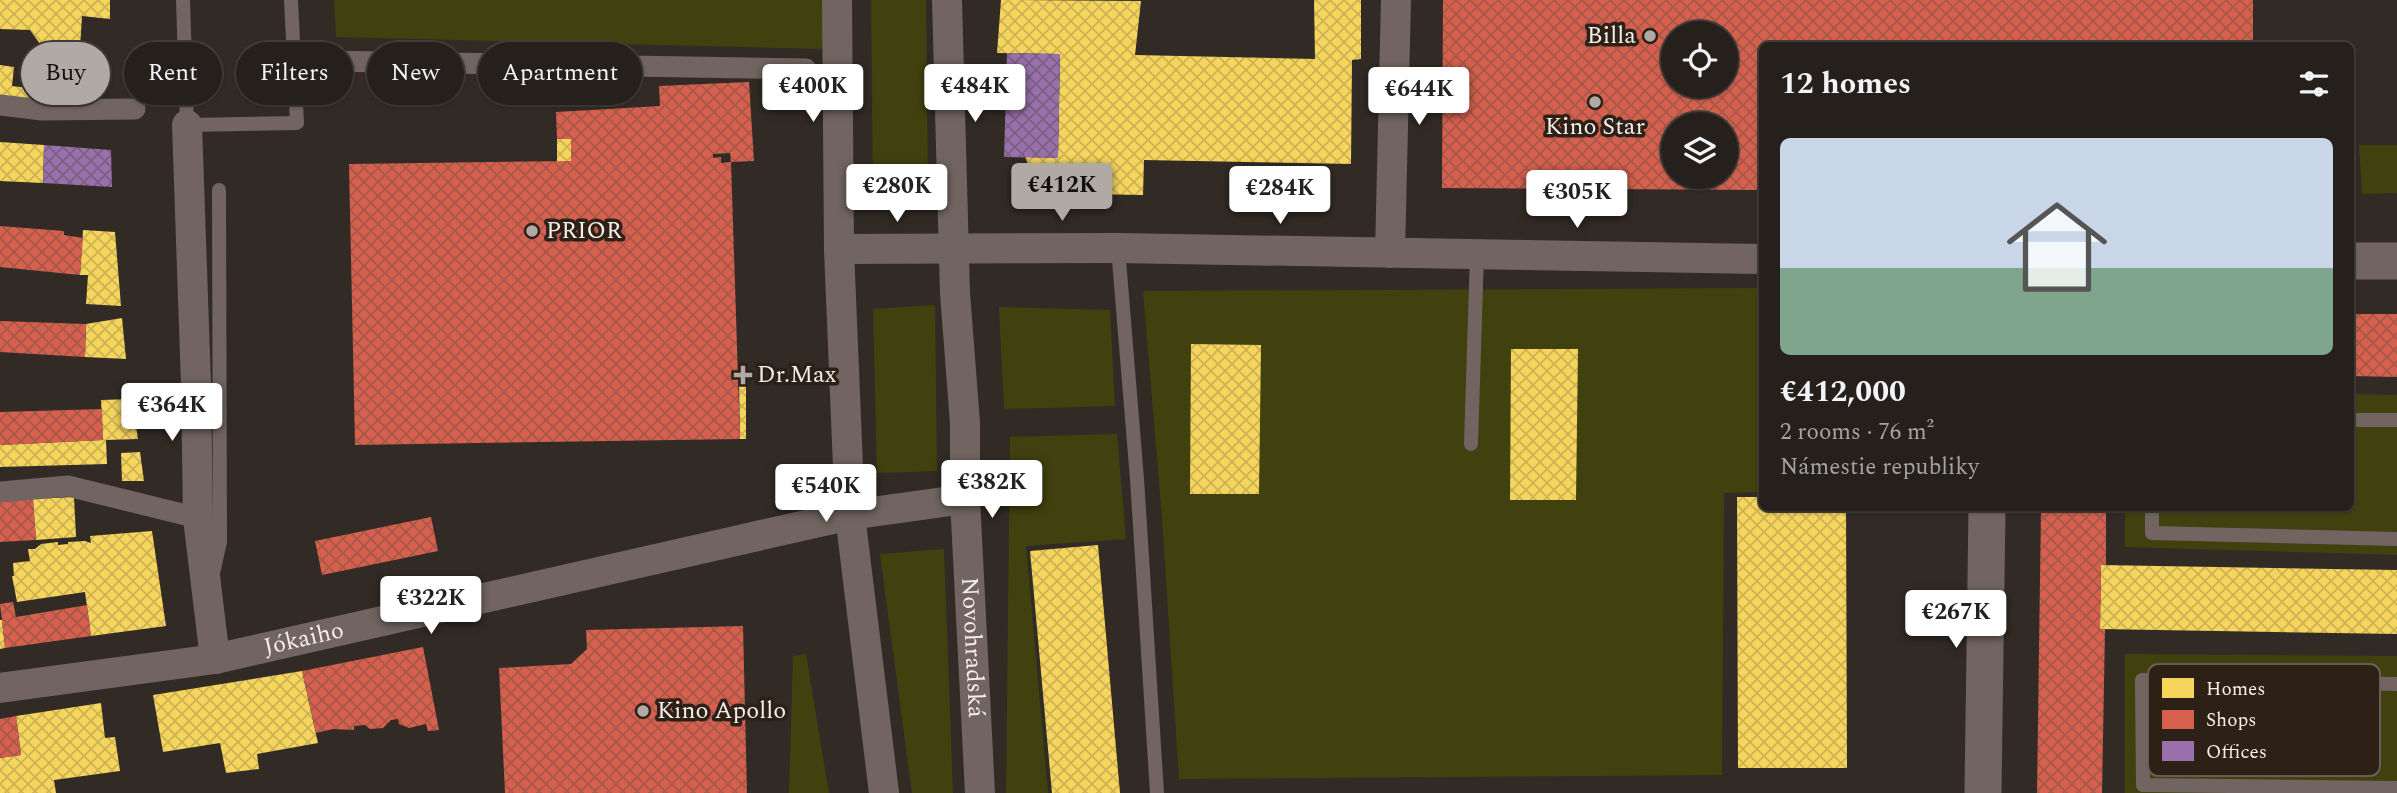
<!DOCTYPE html>
<meta charset="utf-8">
<style>
body{margin:0;font-family:Spectral,serif;background:#322d29;color:#f1f3f6;height:100vh;display:flex;flex-direction:column;font-size:26px;white-space:nowrap}
*{box-sizing:border-box;margin:0}
p{font-size:23px;color:#a4a3a3}
.icon{flex:none;width:38px;height:38px;fill:none;stroke:currentColor;stroke-width:2;stroke-linecap:round;stroke-linejoin:round}
.map{position:relative;flex:1;overflow:hidden}
.side{position:absolute;left:1759px;top:42px;width:595px;height:469px;display:flex;flex-direction:column;background:#26201c;border-radius:10px;box-shadow:0 2px 5px #0004,0 0 0 2px #423e3b}
.side>*{flex:none}
.banner{position:absolute;left:21px;top:42px;width:665px;height:63px;display:flex;gap:14px}
.controls{position:absolute;left:1661px;top:21px;display:grid;gap:14px}
.controls a{display:grid;place-items:center;width:77px;height:77px;border-radius:50%;background:#26201c;box-shadow:0 2px 5px #0004,0 0 0 2px #423e3b;font-size:35px}
.price{position:absolute;translate:-50% -60px;padding:0 16px;border-radius:7px;background:#fff;color:#222;font-size:23px;line-height:46px;filter:drop-shadow(0 2px 4px #0008)}
.price::after{content:'';position:absolute;left:50%;top:42px;width:21px;height:16px;margin-left:-10px;background:inherit;clip-path:polygon(0 0,100% 0,50% 100%)}
.price.selected{background:#b1a9a3;color:#111}
ul{padding:0;list-style:none}
li{display:grid;align-content:center;gap:14px;height:371px;padding:0 21px}
li+li{border-top:2px solid #423e3b}
li span{display:grid;place-items:center;height:217px;border-radius:10px;color:#555}
li>.icon{margin-inline-start:auto}
span .icon{width:126px;height:126px;fill:#fffc;stroke-width:1}
li b{font-size:30px}
h2{display:flex;justify-content:space-between;align-items:center;height:84px;padding:0 21px;font-size:30px}
.pill{padding:0 24px;border-radius:32px;background:#26201c;box-shadow:0 2px 5px #0004,0 0 0 2px #423e3b;font-size:24px;line-height:63px}
.pill.selected{background:#b1a9a3;color:#111}
.map>svg:first-child{display:block}
.grass{fill:#40410f}
.homes{fill:url(#homes-cross-hatch)}
.shops{fill:url(#shops-cross-hatch);fill-rule:evenodd}
.offices{fill:url(#offices-cross-hatch)}
.lines{fill:none;stroke-linecap:round;stroke-linejoin:round}
.service{stroke:#726561;stroke-width:14}
.pedestrian{stroke:#726561;stroke-width:21}
.minor{stroke:#726561;stroke-width:30}
.tertiary{stroke:#726561;stroke-width:37}
.poi-dot{fill:#b1a9a3;stroke:#2d2117;stroke-width:2.5}
.labels{text-anchor:middle;dominant-baseline:central;stroke-width:7;stroke-linejoin:round;paint-order:stroke}
.poi-label{font-size:24px;fill:#f5ede7;stroke:#2d2117;text-anchor:start}
.street-label{font-size:24px;fill:#f5ede7;stroke:#2d2117}
.key{fill:#2d2117;stroke:#695e55;stroke-width:2}
.key-label{font-size:19px;fill:#f5ede7}
</style>
<div class="map">
<svg width="2397" height="793" viewBox="0 0 2397 793">
<defs>
<pattern id="homes-cross-hatch" width="8" height="8" patternUnits="userSpaceOnUse" patternTransform="scale(1.75)"><rect width="8" height="8" fill="#f6d55c"/><path d="M0 0l8 8M0 8l8-8" fill="none" stroke="#cbb256"/></pattern>
<pattern id="shops-cross-hatch" width="8" height="8" patternUnits="userSpaceOnUse" patternTransform="scale(1.75)"><rect width="8" height="8" fill="#d6604d"/><path d="M0 0l8 8M0 8l8-8" fill="none" stroke="#a5574a"/></pattern>
<pattern id="offices-cross-hatch" width="8" height="8" patternUnits="userSpaceOnUse" patternTransform="scale(1.75)"><rect width="8" height="8" fill="#9970ab"/><path d="M0 0l8 8M0 8l8-8" fill="none" stroke="#796082"/></pattern>
</defs>
<rect width="100%" height="100%" fill="#322b25"/>
<path class="grass" d="M334 0H823V49L336 37Z
M871 0H926L928 187 873 191Z
M2359 145H2397V193L2362 194Z
M1762 288V492L1724 493 1722 775 1179 779 1162 518 1143 291Z
M935 305 937 471 877 473 873 309Z
M999 307 1110 310 1115 406 1004 409Z
M2350 394 2397 395V555L2125 547V508H2350Z
M1117 434 1126 539 1026 546 1048 793H1006L1010 437Z
M944 549 953 793H912L880 554Z
M806 654 829 793H789L793 656Z
M2125 654 2397 656V793H2125Z"/>
<path class="homes" d="M0 0H110V19L82 16 80 48 40 44 30 30 0 29Z
M1001 0 1141 1 1135 55 1315 59 1314 0H1361V59L1352 60 1351 164 1144 160 1143 195 1035 193 1036 182 1025 157 1058 158 1060 54 997 53Z
M0 65 14 67 12 86 36 89 34 104 0 99Z
M557 139H571V161L557 162Z
M0 142 44 145 43 183 0 181Z
M83 230 115 232 121 306 86 304 88 275H80Z
M122 318 126 359 85 357 86 324Z
M1191 344 1261 345 1259 494H1190Z
M1511 349H1578L1576 500H1510Z
M739 383H746V439H740Z
M132 399 138 439 106 440 107 464 0 467V445L103 440 101 400Z
M140 452 144 481H122L121 453Z
M74 497 76 537 36 540 33 499Z
M1737 497H1762V508H1846L1847 768H1738Z
M152 531 166 626 91 636 85 592 17 602 12 576H14L13 563 30 561 28 549H35L41 544 58 542V545L68 544V542L85 541 91 543 90 536Z
M1098 545 1120 793H1052L1030 551Z
M2101 565 2397 570V634L2100 629Z
M0 620H2L5 648 0 649Z
M302 671 318 743 257 754 259 769 226 773 220 743 163 752 153 695Z
M101 703 105 738 115 737 120 771 54 780 56 793H0V758L21 755 16 716Z"/>
<path class="shops" d="M1443 0H2253V46H1762V190L1442 188ZM1673 33H1726V86H1673ZM1673 124H1726V177H1673Z
M749 82 754 161 731 162 730 153 713 154V158L721 157V163L731 162 740 439 355 445 349 164 571 161V139H557L556 112 660 106 659 86Z
M0 226 64 231V235L83 238 80 275 0 267Z
M2350 314H2397V377L2350 376Z
M0 321 86 324 85 357 0 352Z
M102 409 103 440 0 445V412Z
M33 499 36 540 0 542V502Z
M2041 508H2106V565H2101L2100 629H2105L2102 793H2037Z
M431 517 438 551 322 575 315 541Z
M13 602 16 617 87 605 91 636 5 648 0 604Z
M743 626 747 793H505L499 668 571 664 587 649 586 630Z
M423 647 439 730 428 731 426 724 409 728 399 724 398 719 391 720 383 728 370 729 365 725 354 726V730L333 729 316 733 302 671Z
M16 716 21 755 0 758V719Z"/>
<path class="offices" d="M1007 53 1060 54 1058 158 1004 157Z
M44 145 111 150 112 187 43 183Z"/>
<g class="lines">
<path class="service" d="M183 0 187 125 297 123 291 0
M1118 248 1137 479 1157 793
M2350 420H2397
M1471 444 1477 254
M2152 508V533L2397 539
M213 573 220 542 219 190
M2397 684 2142 680 2143 785 2397 788"/>
<path class="pedestrian" d="M323 61 806 69
M0 105 42 110 135 109
M0 492 68 486 198 518"/>
<g class="minor">
<path d="M837 0 839 249 850 515 884 793"/>
<path id="s1" d="M947 0 955 293 965 423V499L980 793"/>
<path d="M187 125 196 384 198 518 215 659"/>
<path d="M839 249 1118 248 1762 259"/>
<path d="M1390 253 1396 0"/>
<path id="s2" d="M0 688 215 659 850 515 965 499"/>
</g>
<path class="tertiary" d="M2350 261H2397
M1983 793 1987 508"/>
</g>
<g class="poi-dot">
<circle cx="1650" cy="36" r="7"/>
<circle cx="1595" cy="102" r="7"/>
<circle cx="532" cy="231" r="7"/>
<path d="M739.5 364.5h7v7h7v7h-7v7h-7v-7h-7v-7h7z"/>
<circle cx="643" cy="711" r="7"/>
</g>
<g class="labels">
<g class="poi-label">
<text x="1636" y="36" text-anchor="end">Billa</text>
<text x="1595" y="127" text-anchor="middle">Kino Star</text>
<text x="546" y="231">PRIOR</text>
<text x="757" y="375">Dr.Max</text>
<text x="657" y="711">Kino Apollo</text>
</g>
<g class="street-label">
<text stroke="none"><textPath href="#s2" startOffset="308">Jókaiho</textPath></text>
<text stroke="none"><textPath href="#s1" startOffset="648">Novohradská</textPath></text>
</g>
</g>
<rect x="2148" y="664" width="232" height="112" rx="10" class="key"/>
<rect x="2162" y="678" width="32" height="20" fill="#f6d55c"/>
<rect x="2162" y="710" width="32" height="19" fill="#d6604d"/>
<rect x="2162" y="741" width="32" height="20" fill="#9970ab"/>
<g class="key-label">
<text x="2206" y="695">Homes</text>
<text x="2206" y="726">Shops</text>
<text x="2206" y="758">Offices</text>
</g>
</svg>
<div class="controls">
<a><svg class="icon" aria-label="locate" viewBox="0 0 24 24"><circle cx="12" cy="12" r="6"/><path d="M12 2v4M12 18v4M2 12h4M18 12h4"/></svg></a>
<a><svg class="icon" aria-label="layers" viewBox="0 0 24 24"><path d="M12 4l9 5-9 5-9-5zM3 14l9 5 9-5"/></svg></a>
</div>
<b class="price" style="left:813px;top:124px">€400K</b>
<b class="price" style="left:975px;top:124px">€484K</b>
<b class="price" style="left:1419px;top:127px">€644K</b>
<b class="price selected" style="left:1062px;top:223px">€412K</b>
<b class="price" style="left:897px;top:224px">€280K</b>
<b class="price" style="left:1280px;top:226px">€284K</b>
<b class="price" style="left:1577px;top:230px">€305K</b>
<b class="price" style="left:172px;top:443px">€364K</b>
<b class="price" style="left:992px;top:520px">€382K</b>
<b class="price" style="left:826px;top:524px">€540K</b>
<b class="price" style="left:431px;top:636px">€322K</b>
<b class="price" style="left:1956px;top:650px">€267K</b>
<div class="banner">
<a class="pill selected">Buy</a>
<a class="pill">Rent</a>
<a class="pill">Filters</a>
<a class="pill">New</a>
<a class="pill">Apartment</a>
</div>
<section class="side">
<h2>12 homes<svg class="icon" aria-label="filters" viewBox="0 0 24 24"><path d="M4 7h16M4 17h16"/><circle cx="9" cy="7" r="2"/><circle cx="15" cy="17" r="2"/></svg></h2>
<ul>
<li><span style="background:linear-gradient(#c9d6e8 60%,#7fa58c 0)"><svg class="icon" aria-label="home" viewBox="0 0 24 24"><path d="M3 11l9-7 9 7M6 9v11h12V9"/></svg></span><div><b>€412,000</b><p>2 rooms · 76 m²</p><p>Námestie republiky</p></div></li>
</ul>
</section>
</div>
